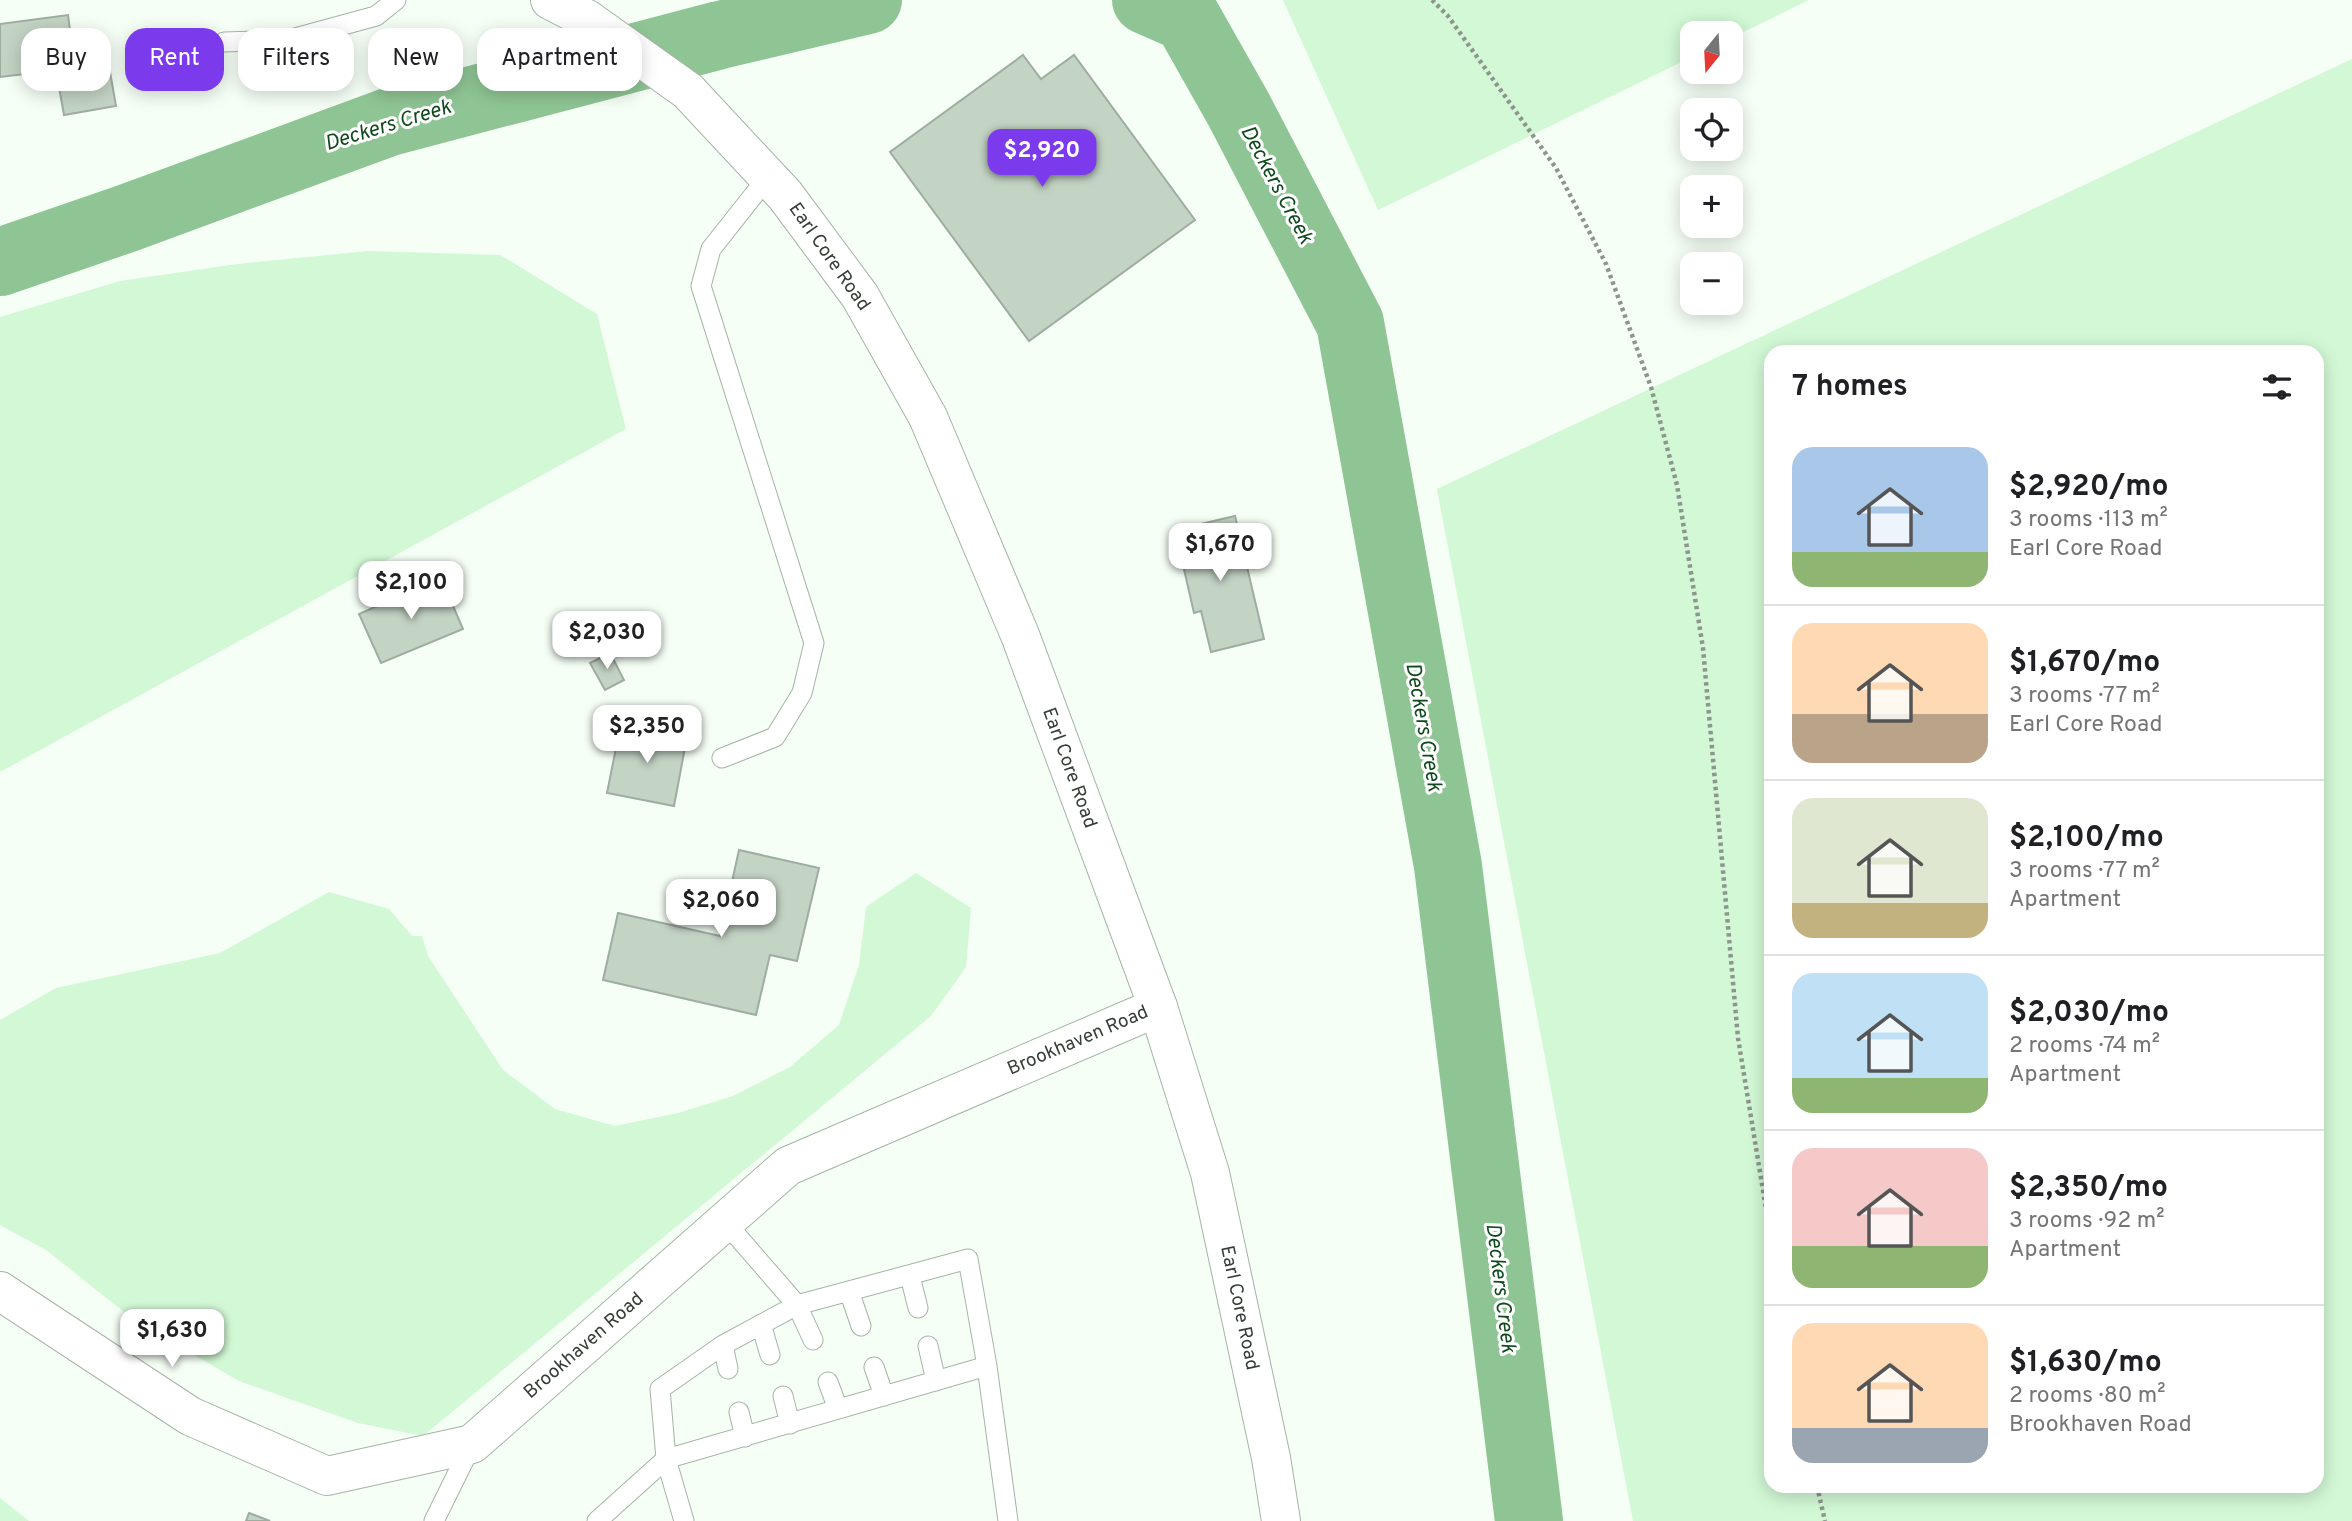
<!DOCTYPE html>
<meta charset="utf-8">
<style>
body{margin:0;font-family:Overpass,sans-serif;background:#f6f6f6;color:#202124;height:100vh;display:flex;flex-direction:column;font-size:26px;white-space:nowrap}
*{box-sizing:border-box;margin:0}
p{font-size:23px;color:#757577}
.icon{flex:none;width:38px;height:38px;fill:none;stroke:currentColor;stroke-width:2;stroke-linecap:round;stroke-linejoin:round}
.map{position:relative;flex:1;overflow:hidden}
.panel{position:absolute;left:1764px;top:345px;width:560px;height:1148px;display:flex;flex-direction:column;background:#fff;border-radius:21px;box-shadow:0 4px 18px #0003}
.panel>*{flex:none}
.banner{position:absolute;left:21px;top:28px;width:665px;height:63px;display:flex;gap:14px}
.needle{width:46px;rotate:198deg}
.fabs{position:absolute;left:1680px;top:21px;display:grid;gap:14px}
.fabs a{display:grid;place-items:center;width:63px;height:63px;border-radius:14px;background:#fff;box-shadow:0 4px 18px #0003;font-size:35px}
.price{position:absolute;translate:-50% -60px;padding:0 16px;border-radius:14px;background:#fff;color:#222;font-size:23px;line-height:46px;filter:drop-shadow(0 2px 4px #0008)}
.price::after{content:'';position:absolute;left:50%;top:42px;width:21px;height:16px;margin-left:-10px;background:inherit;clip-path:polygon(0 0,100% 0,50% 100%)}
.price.current{background:#7c3aed;color:#fff}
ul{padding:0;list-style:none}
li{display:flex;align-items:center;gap:21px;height:175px;padding:0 28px}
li+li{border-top:2px solid #e0e0e0}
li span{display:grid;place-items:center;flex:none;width:196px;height:140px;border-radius:21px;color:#555}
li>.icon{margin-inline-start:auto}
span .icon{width:84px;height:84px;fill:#fffc;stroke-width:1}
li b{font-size:30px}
h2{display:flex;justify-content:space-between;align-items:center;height:84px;padding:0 28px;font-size:30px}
.tag{padding:0 24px;border-radius:21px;background:#fff;box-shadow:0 4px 18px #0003;font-size:24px;line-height:63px}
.tag.current{background:#7c3aed;color:#fff}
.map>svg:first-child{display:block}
.green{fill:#d2f8d5;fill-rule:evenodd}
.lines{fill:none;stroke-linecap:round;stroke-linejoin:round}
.river{stroke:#8fc594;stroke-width:68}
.building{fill:#c3d3c4;stroke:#9ead9f;stroke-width:2}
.service-casing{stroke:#a5b4a6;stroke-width:21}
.tertiary-casing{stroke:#a5b4a6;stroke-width:40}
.primary-casing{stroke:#a5b4a6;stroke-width:40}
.path{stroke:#8d968e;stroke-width:4.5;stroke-dasharray:3.5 3.5;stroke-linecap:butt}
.service{stroke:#fff;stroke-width:19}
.tertiary{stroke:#fff;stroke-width:38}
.primary{stroke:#fff;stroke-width:38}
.labels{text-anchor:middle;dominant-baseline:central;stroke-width:6;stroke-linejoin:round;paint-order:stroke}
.street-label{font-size:19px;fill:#373e38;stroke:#fff}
.water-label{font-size:21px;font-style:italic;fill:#0f4a1c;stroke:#fff}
</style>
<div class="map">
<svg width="2352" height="1521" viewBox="0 0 2352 1521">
<rect width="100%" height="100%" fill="#f5fff5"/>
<path class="green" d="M1283 0H1809L1731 38V33H1692V57L1378 210Z
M2352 59V1521H1633L1437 489ZM1771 352H2317V1486H1771Z
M368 251 500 255 597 314 626 429 0 772V317L120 281 237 264Z
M916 873 971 908 966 967 931 1016 423 1436 358 1423 239 1381 134 1320 46 1250 0 1225V1020L56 988 220 953 329 892 389 909 412 936H422L428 956 503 1070 555 1109 615 1126 678 1113 733 1096 790 1067 839 1025 859 965 866 907Z
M0 1498 29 1521H0Z"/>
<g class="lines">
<path class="river" d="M1146 0 1187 18 1239 110 1350 323 1448 866 1529 1521
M0 262 125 219 389 122 720 35 868 0"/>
</g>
<path class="building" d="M68 15 75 68 0 77V24Z
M1023 55 1041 79 1074 55 1195 220 1029 341 890 152Z
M109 66 116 106 64 115 57 76Z
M1235 516 1264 639 1211 652 1201 611 1194 613 1175 530Z
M441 578 463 629 381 663 359 614Z
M610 653 624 680 605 690 590 663Z
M621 723 687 737 674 806 607 793Z
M739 850 819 868 797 961 770 955 756 1015 603 980 618 913 720 936Z
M249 1513 270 1521H246Z"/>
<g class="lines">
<defs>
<path id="service" d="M224 42 288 40 376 16 396 0
M722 758 775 737 802 693 814 643 701 286 711 249 768 177
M725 1222 797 1305 968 1259 987 1366 1008 1521
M910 1276 918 1308
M849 1291 861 1326
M761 1324 770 1355
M723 1345 728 1369
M928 1346 936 1381
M874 1367 884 1396
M828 1382 838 1409
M783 1396 790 1424
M739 1412 745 1437
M434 1521 472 1444
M597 1521 666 1459 660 1389 723 1345 797 1305 813 1340
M684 1521 666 1459 987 1366"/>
<path id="tertiary" d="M0 1291 190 1416 327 1476 472 1444 788 1166 1158 1007"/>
<path id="primary" d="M550 0 587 19 688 91 785 195 860 296 928 417 1020 635 1158 1007 1210 1173 1271 1458 1281 1521"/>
</defs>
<use href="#service" class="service-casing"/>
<use href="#tertiary" class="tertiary-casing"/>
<use href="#primary" class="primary-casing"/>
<path class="path" d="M1432 0 1448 16 1556 168 1606 264 1651 387 1677 485 1703 648 1738 1038 1771 1239
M1817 1486 1825 1521"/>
<use href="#service" class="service"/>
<use href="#tertiary" class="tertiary"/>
<use href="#primary" class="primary"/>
</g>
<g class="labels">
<g class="street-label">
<text transform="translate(829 257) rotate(55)">Earl Core Road</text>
<text transform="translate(1069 768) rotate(70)">Earl Core Road</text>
<text transform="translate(1078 1041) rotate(-23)">Brookhaven Road</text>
<text transform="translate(1239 1308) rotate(78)">Earl Core Road</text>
<text transform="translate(584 1346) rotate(-41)">Brookhaven Road</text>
</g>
<g class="water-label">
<text transform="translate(388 126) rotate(-17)">Deckers Creek</text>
<text transform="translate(1276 185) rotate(62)">Deckers Creek</text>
<text transform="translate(1423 727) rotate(80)">Deckers Creek</text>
<text transform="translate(1500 1288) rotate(83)">Deckers Creek</text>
</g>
</g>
</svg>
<div class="fabs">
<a><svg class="needle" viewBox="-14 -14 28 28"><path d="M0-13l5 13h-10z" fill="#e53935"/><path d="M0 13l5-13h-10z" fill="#757577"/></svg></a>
<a><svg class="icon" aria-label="locate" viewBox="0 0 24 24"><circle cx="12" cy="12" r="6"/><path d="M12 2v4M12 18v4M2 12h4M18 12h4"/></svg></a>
<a>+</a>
<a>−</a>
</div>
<b class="price current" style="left:1042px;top:189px">$2,920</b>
<b class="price" style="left:1220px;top:583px">$1,670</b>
<b class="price" style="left:411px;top:621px">$2,100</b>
<b class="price" style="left:607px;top:671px">$2,030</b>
<b class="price" style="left:647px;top:765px">$2,350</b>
<b class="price" style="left:721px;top:939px">$2,060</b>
<b class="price" style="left:172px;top:1369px">$1,630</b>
<div class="banner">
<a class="tag">Buy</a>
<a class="tag current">Rent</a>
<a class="tag">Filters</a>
<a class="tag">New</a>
<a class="tag">Apartment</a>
</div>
<section class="panel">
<h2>7 homes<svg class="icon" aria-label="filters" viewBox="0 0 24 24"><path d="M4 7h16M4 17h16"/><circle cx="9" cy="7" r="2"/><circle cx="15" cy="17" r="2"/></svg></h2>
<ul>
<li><span style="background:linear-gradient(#a9c7e8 75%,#8fb573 0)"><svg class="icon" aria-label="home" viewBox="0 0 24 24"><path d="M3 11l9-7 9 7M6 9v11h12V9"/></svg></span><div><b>$2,920/mo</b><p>3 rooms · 113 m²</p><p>Earl Core Road</p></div></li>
<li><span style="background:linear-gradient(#ffd9b3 65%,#b9a48a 0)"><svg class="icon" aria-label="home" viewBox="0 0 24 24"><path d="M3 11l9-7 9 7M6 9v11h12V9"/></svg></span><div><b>$1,670/mo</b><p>3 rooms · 77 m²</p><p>Earl Core Road</p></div></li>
<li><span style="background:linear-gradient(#dfe7d0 75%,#c2b280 0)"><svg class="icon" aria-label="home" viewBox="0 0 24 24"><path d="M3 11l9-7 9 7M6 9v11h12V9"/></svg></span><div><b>$2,100/mo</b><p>3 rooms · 77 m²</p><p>Apartment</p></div></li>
<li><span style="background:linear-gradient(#bfe0f5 75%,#8fb573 0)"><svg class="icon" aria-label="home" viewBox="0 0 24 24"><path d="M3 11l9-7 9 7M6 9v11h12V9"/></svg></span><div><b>$2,030/mo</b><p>2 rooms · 74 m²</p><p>Apartment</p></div></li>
<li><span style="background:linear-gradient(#f6c9c9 70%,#8fb573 0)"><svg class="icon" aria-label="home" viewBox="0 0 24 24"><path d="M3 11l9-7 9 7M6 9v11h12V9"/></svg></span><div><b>$2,350/mo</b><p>3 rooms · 92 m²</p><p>Apartment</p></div></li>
<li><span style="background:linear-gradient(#ffd9b3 75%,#9aa5b1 0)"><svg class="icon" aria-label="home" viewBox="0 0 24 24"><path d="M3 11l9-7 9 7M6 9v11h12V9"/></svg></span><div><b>$1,630/mo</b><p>2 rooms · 80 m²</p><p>Brookhaven Road</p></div></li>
</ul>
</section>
</div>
